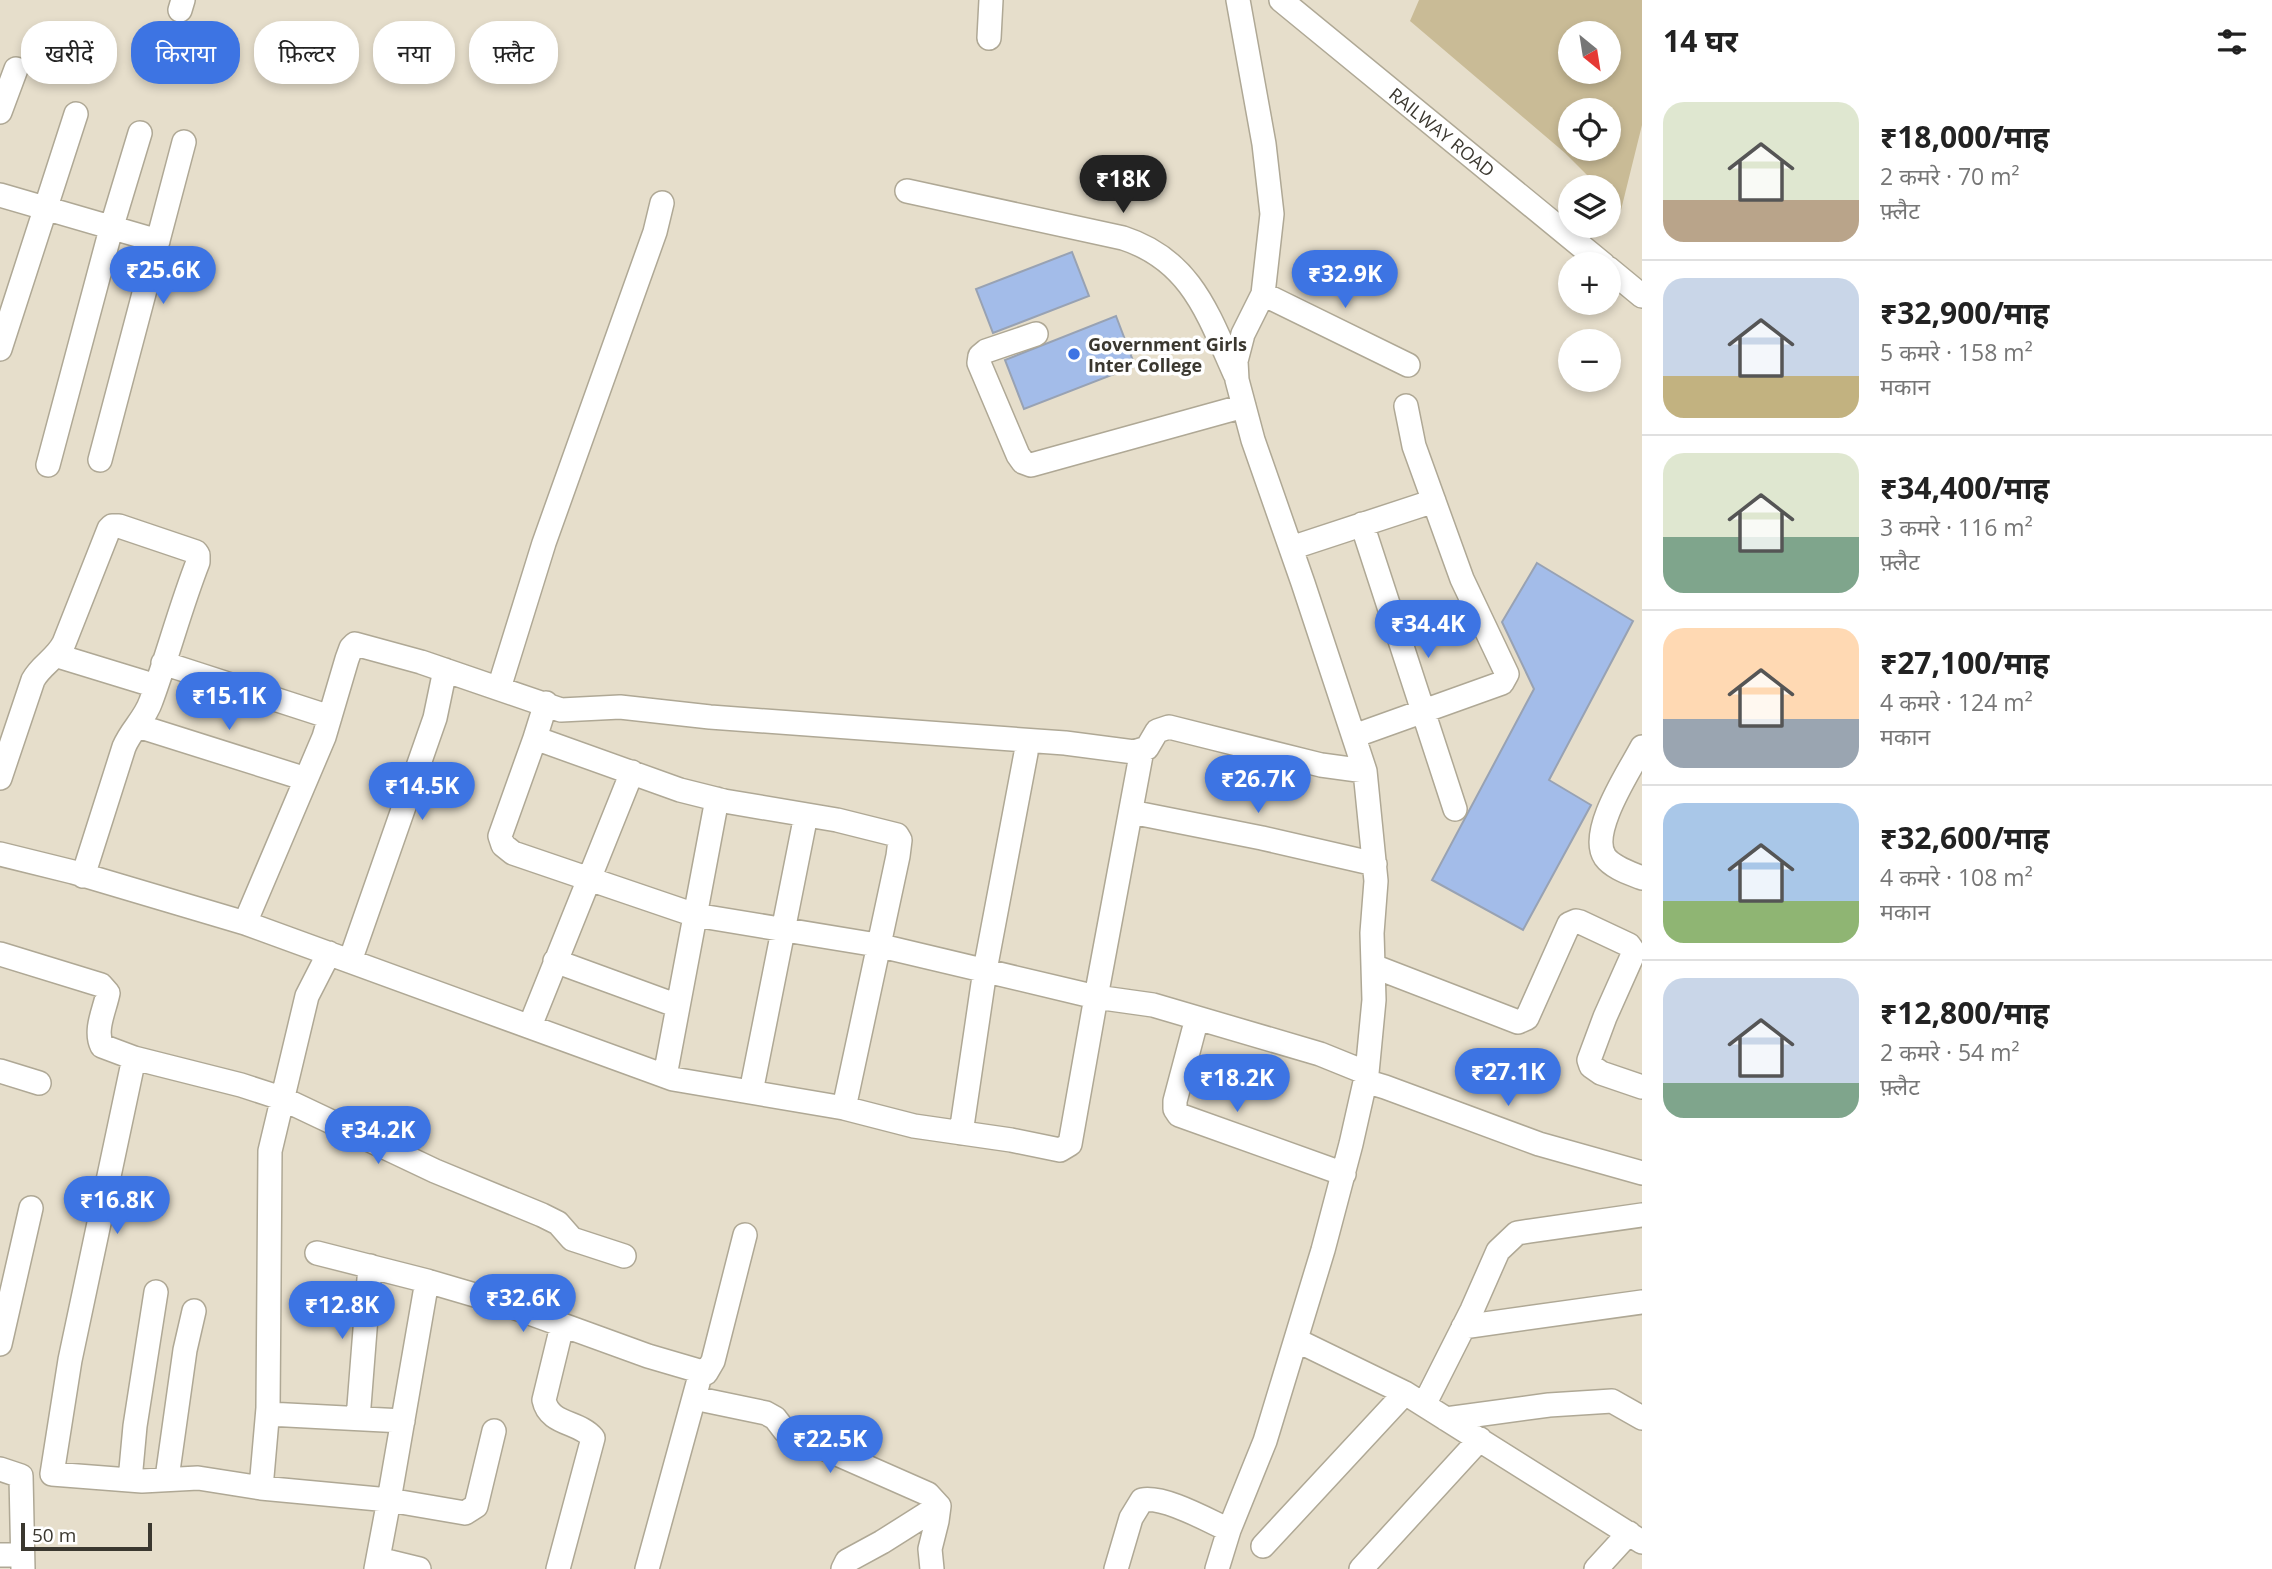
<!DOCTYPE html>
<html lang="hi">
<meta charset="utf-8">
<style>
body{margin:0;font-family:"Open Sans","Noto Sans Devanagari",sans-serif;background:#f6f6f6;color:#222;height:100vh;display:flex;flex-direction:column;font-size:26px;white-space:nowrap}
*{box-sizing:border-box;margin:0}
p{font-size:23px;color:#767676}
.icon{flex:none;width:38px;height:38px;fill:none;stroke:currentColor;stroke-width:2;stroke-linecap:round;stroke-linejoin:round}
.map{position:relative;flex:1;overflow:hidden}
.panel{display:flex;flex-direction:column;background:#fff;width:630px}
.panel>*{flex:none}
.hud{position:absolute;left:21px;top:21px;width:665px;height:63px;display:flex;gap:14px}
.needle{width:46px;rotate:150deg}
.fabs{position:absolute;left:1558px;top:21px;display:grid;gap:14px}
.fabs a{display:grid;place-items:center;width:63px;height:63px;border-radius:50%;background:#fff;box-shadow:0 4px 10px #0003;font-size:35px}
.scale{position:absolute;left:21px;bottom:18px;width:131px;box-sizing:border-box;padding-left:7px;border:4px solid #3a372f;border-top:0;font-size:19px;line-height:24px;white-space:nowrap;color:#3a372f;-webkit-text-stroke:5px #fff;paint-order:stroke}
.price{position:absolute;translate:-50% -60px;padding:0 16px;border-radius:24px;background:#3d74e3;color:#fff;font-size:23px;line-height:46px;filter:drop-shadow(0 2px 4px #0008)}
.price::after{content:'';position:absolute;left:50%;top:42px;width:21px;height:16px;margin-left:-10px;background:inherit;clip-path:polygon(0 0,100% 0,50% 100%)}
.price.active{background:#222;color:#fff}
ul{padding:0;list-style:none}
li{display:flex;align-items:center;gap:21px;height:175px;padding:0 21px}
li+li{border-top:2px solid #e0e0e0}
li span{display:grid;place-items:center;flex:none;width:196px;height:140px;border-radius:21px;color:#555}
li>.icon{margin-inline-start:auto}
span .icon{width:84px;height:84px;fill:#fffc;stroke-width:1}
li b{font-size:30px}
h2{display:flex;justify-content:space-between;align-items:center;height:84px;padding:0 21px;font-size:30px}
.tag{padding:0 24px;border-radius:28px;background:#fff;box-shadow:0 4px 10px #0003;font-size:24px;line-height:63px}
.tag.active{background:#3d74e3;color:#fff}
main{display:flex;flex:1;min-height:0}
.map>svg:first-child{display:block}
.green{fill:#c9bb96;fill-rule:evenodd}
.building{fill:#a3bce9;stroke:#98a2b3;stroke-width:2}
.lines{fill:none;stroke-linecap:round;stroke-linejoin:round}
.minor-casing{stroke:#afa895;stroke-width:26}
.minor{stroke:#fff;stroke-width:23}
.poi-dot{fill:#3d74e3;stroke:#fff;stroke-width:2.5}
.labels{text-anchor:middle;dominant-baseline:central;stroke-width:7;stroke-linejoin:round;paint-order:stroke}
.street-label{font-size:18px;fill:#3a372f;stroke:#fff}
.poi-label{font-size:18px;font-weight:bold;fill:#3a372f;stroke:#fff;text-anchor:start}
</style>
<main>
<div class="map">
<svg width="1642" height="1569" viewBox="0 0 1642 1569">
<rect width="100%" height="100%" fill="#e6decb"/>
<path class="green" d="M1419 0H1642V125L1621 210 1608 197V187H1599L1565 153 1410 21ZM1570 33H1608V72H1570ZM1570 110H1608V149H1570Z"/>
<path class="building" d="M1072 252 1089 296 993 333 976 289Z
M1116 316 1135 366 1024 409 1005 360Z
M1537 563 1633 621 1549 780 1591 805 1523 930 1432 880 1534 689 1502 622Z"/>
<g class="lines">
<defs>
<path id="minor" d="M1281 0 1603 264
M180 10 183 0
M989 38 991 0
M0 112 16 69
M907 191 1123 238C1191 260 1208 314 1235 374
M0 195 158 241
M1608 268 1642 296
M1263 294 1408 365
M1036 334 986 351 980 356 979 363 1018 455 1023 462 1031 465 1244 406
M0 349 76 114
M100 460 184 142
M48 465 111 229 140 133
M1362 524 1455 809
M1291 548 1434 501
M58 656 156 686
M163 663 330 717
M499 688 544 543 655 232 662 203
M546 703 535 738 680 790 724 801 837 820 897 835 900 840 898 856 844 1108
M138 726 306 779
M1354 736 1502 683 1507 674 1462 579 1414 446 1406 406
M535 738 500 836 503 845 513 853 695 915 877 945 1096 997 1142 750
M1642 747C1630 770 1588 832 1605 857 1613 868 1630 873 1642 878
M1365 771 1321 765 1169 727 1157 731 1147 748 1134 752 1065 743 710 717 620 707 561 710 421 662 355 644 351 648 347 659 324 737 245 923 673 1079 844 1108 914 1126 1011 1140 1060 1150 1070 1144 1096 997 1153 1005 1320 1054 1367 1073
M0 778 33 680C41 665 56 659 64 643L109 529 112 526H119L196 552 198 555V562C180 608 168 655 151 701 145 719 131 730 124 747L83 876
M1131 812 1262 838 1375 864
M0 854 73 872 245 923
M329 953 307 996 270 1151 268 1408 261 1488 389 1500 376 1569
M0 954 101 985 108 993C105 1009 94 1030 102 1046L134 1058 70 1360 52 1474 142 1481 198 1478 261 1488
M350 961 435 718 445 670
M555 961 678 1006
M1373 966 1518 1022 1527 1018 1569 924 1576 921 1580 922 1629 945 1634 952 1605 1017 1589 1060 1591 1066 1601 1073 1642 1087
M1197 1018 1175 1101V1109L1179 1115 1344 1174
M530 1026 632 772
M134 1058 241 1085 281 1098 435 1171 542 1215 558 1223 572 1239 624 1256
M0 1071 39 1083
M665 1076 717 799
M1365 1081 1385 1087 1539 1144 1642 1173
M751 1092 806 815
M961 1133 985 970 1026 753
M317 1253 427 1281
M1463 1327 1642 1302
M1296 1340 1405 1393 1642 1542
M0 1344 31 1208
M694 1398 766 1413 775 1418 785 1431 928 1494 939 1506 937 1521 930 1549 932 1569
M1424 1405 1472 1310 1498 1251 1517 1233 1530 1231 1642 1215
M268 1414 403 1421
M358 1419 370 1266
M1446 1419 1549 1405 1612 1401 1642 1418
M494 1431 476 1506 465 1513 389 1500 427 1281 502 1303 648 1356 706 1373 713 1361 745 1235
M0 1469 21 1476 23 1569
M167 1478 185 1350 194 1311
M130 1480 135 1426 156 1292
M1263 1546 1405 1393
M0 1555H22
M378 1559 419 1569
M558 1569 593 1438C579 1421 549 1425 544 1400L562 1326
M647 1569 698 1383
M843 1569 847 1561 882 1542 939 1506
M1116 1569 1131 1518 1142 1500C1165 1496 1207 1520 1229 1530
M1217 1569 1229 1530 1265 1441 1323 1250 1351 1144 1367 1073 1374 1000 1372 933 1376 881 1365 771 1303 583 1253 440 1237 380 1236 361 1243 334 1263 294 1272 214 1264 144 1238 0
M1361 1569 1480 1439
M1596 1569 1629 1533"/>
</defs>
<use href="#minor" class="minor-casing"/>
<use href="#minor" class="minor"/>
</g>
<circle class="poi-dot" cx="1074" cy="354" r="7"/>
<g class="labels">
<g class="street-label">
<text transform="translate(1442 132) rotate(39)">RAILWAY ROAD</text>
</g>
<g class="poi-label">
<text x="1088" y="344">Government Girls<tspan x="1088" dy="21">Inter College</tspan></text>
</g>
</g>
</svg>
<div class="fabs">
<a><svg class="needle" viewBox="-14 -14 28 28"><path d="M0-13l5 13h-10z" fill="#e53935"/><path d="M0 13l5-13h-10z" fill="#767676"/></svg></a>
<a><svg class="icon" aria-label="locate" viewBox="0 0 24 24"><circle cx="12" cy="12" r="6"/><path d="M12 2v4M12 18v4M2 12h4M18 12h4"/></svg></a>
<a><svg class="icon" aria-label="layers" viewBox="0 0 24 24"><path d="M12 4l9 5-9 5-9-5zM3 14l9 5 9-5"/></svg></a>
<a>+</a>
<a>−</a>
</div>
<div class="scale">50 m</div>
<b class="price active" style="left:1123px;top:215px">₹18K</b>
<b class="price" style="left:163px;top:306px">₹25.6K</b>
<b class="price" style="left:1345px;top:310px">₹32.9K</b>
<b class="price" style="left:1428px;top:660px">₹34.4K</b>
<b class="price" style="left:229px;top:732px">₹15.1K</b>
<b class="price" style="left:1258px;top:815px">₹26.7K</b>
<b class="price" style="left:422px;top:822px">₹14.5K</b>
<b class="price" style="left:1508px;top:1108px">₹27.1K</b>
<b class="price" style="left:1237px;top:1114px">₹18.2K</b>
<b class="price" style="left:378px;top:1166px">₹34.2K</b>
<b class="price" style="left:117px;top:1236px">₹16.8K</b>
<b class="price" style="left:523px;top:1334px">₹32.6K</b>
<b class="price" style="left:342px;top:1341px">₹12.8K</b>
<b class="price" style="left:830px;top:1475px">₹22.5K</b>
<div class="hud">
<a class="tag">खरीदें</a>
<a class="tag active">किराया</a>
<a class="tag">फ़िल्टर</a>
<a class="tag">नया</a>
<a class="tag">फ़्लैट</a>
</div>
</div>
<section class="panel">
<h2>14 घर<svg class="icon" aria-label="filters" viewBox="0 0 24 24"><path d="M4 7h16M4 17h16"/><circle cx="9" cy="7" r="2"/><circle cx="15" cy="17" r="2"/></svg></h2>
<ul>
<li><span style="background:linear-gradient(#dfe7d0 70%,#b9a48a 0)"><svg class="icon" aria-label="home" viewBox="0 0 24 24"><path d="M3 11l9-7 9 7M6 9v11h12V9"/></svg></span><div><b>₹18,000/माह</b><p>2 कमरे · 70 m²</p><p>फ़्लैट</p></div></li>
<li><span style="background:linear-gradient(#c9d6e8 70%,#c2b280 0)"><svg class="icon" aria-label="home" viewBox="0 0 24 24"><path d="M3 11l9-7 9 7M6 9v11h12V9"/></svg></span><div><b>₹32,900/माह</b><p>5 कमरे · 158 m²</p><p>मकान</p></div></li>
<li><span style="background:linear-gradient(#dfe7d0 60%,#7fa58c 0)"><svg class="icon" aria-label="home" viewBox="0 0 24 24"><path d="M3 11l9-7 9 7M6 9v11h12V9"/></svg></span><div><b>₹34,400/माह</b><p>3 कमरे · 116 m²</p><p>फ़्लैट</p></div></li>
<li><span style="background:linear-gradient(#ffd9b3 65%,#9aa5b1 0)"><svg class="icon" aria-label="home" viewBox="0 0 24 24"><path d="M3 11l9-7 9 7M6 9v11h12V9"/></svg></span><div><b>₹27,100/माह</b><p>4 कमरे · 124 m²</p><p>मकान</p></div></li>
<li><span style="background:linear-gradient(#a9c7e8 70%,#8fb573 0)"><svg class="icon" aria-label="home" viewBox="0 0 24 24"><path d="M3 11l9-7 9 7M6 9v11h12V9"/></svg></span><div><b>₹32,600/माह</b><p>4 कमरे · 108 m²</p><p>मकान</p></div></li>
<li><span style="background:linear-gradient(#c9d6e8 75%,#7fa58c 0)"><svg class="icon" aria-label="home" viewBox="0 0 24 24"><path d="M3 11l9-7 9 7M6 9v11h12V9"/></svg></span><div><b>₹12,800/माह</b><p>2 कमरे · 54 m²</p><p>फ़्लैट</p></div></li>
</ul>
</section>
</main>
